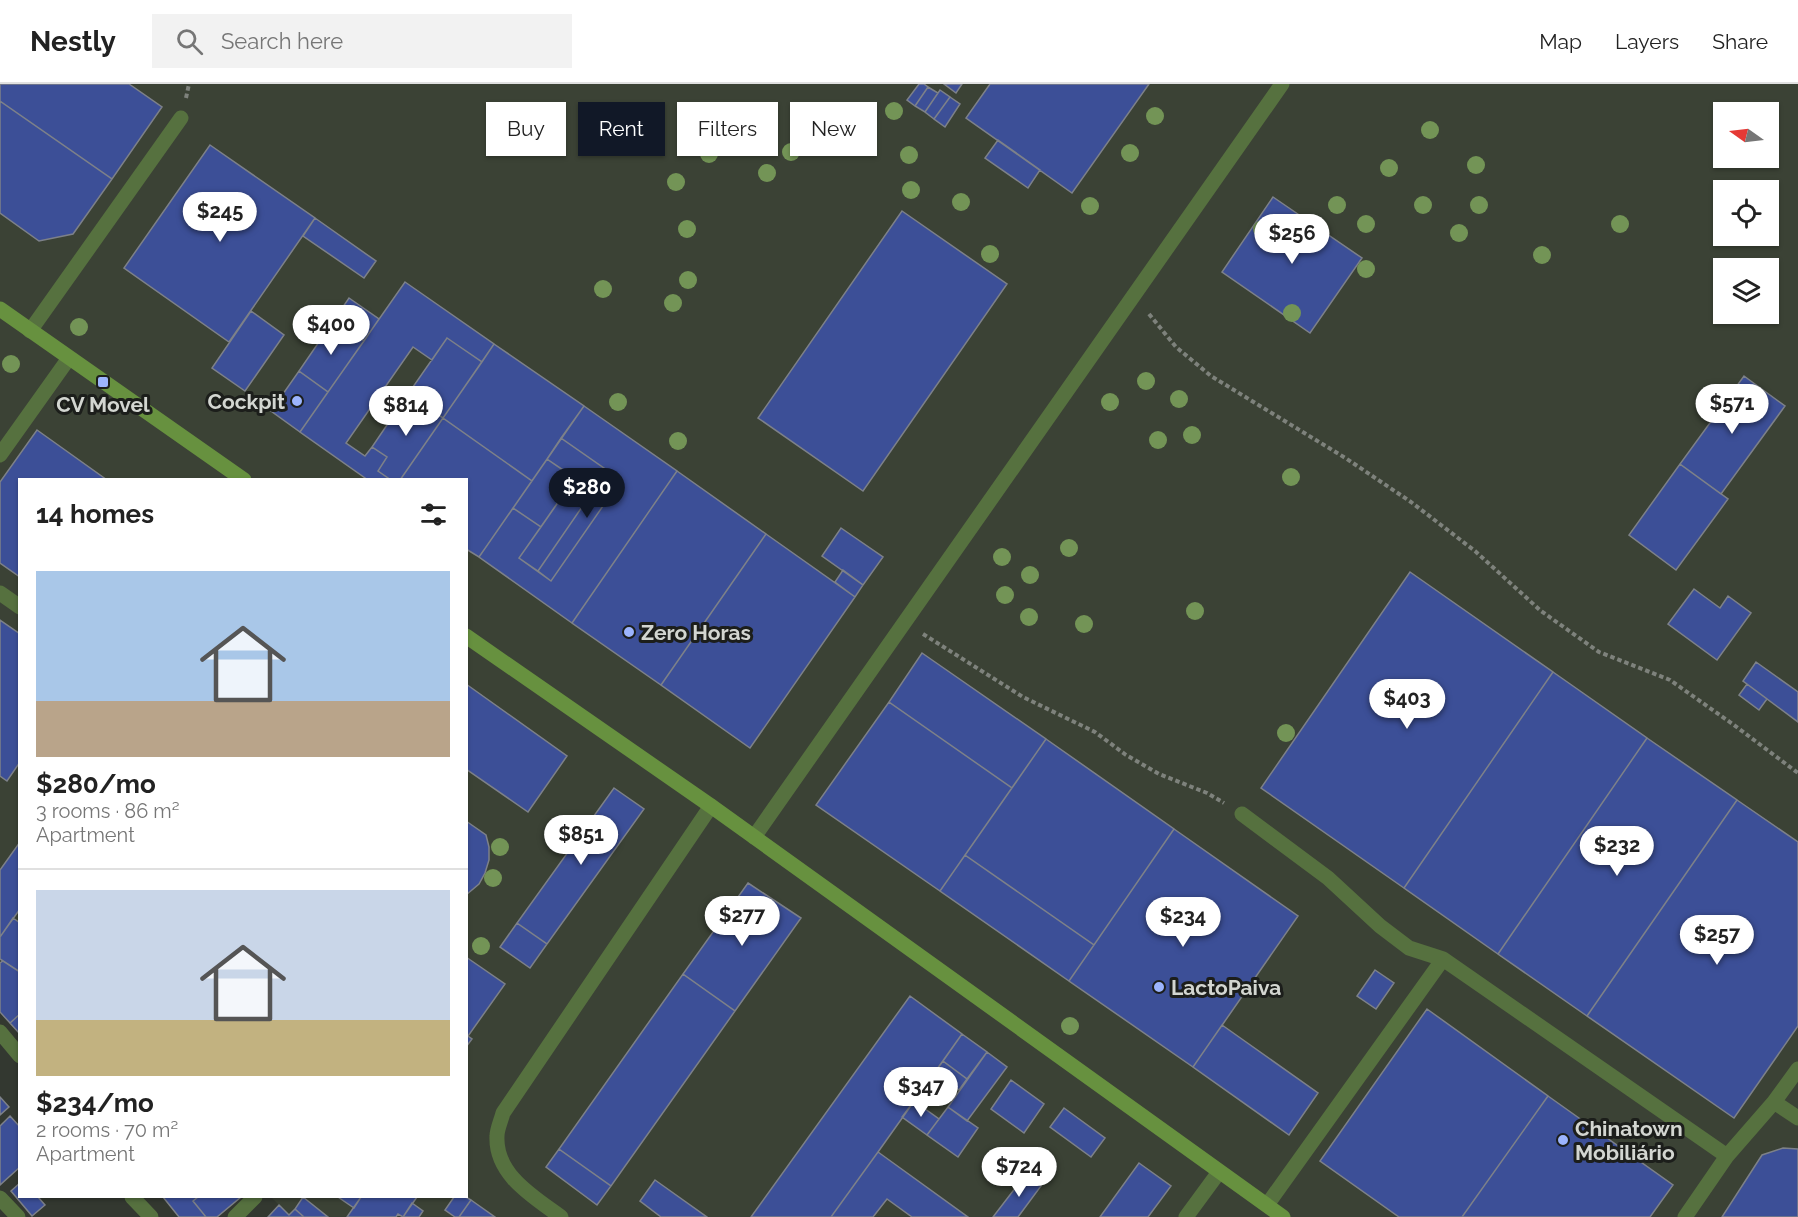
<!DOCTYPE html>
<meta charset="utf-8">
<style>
body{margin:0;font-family:Raleway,sans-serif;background:#f2f2f2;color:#222;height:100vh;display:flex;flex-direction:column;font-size:22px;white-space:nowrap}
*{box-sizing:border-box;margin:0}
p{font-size:20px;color:#767676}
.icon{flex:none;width:33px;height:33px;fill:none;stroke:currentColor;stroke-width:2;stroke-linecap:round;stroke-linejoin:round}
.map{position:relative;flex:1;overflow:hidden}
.sheet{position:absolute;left:18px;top:394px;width:450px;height:720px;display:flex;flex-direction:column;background:#fff;border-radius:0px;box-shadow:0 2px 4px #0004}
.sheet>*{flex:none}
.banner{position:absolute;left:486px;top:18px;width:570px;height:54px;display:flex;gap:12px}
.needle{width:39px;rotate:284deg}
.tools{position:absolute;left:1713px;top:18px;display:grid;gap:12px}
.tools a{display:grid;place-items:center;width:66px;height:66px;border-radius:0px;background:#fff;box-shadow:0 2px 4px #0004;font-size:30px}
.price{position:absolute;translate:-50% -51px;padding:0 14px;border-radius:21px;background:#fff;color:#222;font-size:20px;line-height:39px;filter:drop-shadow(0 2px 3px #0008)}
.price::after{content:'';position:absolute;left:50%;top:36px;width:18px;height:14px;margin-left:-9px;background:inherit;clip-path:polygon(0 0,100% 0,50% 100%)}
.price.active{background:#111827;color:#fff}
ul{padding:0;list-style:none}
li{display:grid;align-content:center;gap:12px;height:318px;padding:0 18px}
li+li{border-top:2px solid #e0e0e0}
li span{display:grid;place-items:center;height:186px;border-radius:0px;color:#555}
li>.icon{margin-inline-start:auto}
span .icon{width:108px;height:108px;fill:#fffc;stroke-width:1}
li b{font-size:26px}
h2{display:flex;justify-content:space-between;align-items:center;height:72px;padding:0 18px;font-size:26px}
.tag{padding:0 21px;border-radius:0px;background:#fff;box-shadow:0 2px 4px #0004;font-size:21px;line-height:54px}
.tag.active{background:#111827;color:#fff}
header{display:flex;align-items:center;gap:36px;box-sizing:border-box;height:84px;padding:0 30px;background:#fff;border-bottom:2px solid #e0e0e0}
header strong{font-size:28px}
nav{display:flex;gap:33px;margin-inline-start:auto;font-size:21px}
.search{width:420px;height:54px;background:#f2f2f2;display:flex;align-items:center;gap:15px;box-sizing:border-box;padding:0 21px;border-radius:0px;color:#767676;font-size:22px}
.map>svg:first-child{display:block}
.built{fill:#3b4235;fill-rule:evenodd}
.building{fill:#3c4f97;stroke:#7d8189;stroke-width:1.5}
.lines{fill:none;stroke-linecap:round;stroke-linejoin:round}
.path{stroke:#7e827c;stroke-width:4;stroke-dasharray:4.5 3;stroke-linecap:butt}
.lane{stroke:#56713f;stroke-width:15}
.street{stroke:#56713f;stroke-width:15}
.secondary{stroke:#67913f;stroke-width:15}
.tree{fill:#739456}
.poi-dot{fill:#9cb4fd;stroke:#1c1e1b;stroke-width:2}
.labels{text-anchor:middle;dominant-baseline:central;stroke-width:6;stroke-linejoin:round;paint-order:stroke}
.poi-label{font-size:21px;font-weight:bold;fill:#d3d6d1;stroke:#1c1e1b;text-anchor:start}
</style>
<header>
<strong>Nestly</strong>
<div class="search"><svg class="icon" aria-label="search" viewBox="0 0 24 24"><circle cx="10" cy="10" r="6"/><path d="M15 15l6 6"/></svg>Search here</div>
<nav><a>Map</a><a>Layers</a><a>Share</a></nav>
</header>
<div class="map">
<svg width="1798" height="1133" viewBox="0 0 1798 1133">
<rect width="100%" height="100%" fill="#333830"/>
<path class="built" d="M0 0H1798V1133H268L279 1121 271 1113H466V396H20L19 888 0 875ZM1724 28H1768V74H1724ZM1724 106H1768V152H1724ZM1724 184H1768V230H1724Z"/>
<path class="building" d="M0 0H129L162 23 112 95 0 17Z
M919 0H924L928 3 915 22 907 16Z
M944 0H962L956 9Z
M990 0H1149L1072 109 966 34Z
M928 3 938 9 925 28 915 22Z
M940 6 950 13 934 35 925 28Z
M950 13 960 20 945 43 934 35Z
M0 17 112 95 73 150 39 157 0 129Z
M998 56 1040 86 1028 104 985 74Z
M210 61 315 134 229 258 124 184Z
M1273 113 1362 174 1310 249 1222 188Z
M902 127 1007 200 863 407 758 334Z
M315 134 376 177 364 194 303 152Z
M405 198 494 260 482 278 447 254 432 276 413 263 346 359 365 372 372 363 387 373 378 387 391 396H368L300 348Z
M349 214 379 235 364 257 334 236Z
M251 227 284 251 245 307 212 284Z
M334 236 364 257 328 308 299 287Z
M447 254 482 278 443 334 408 310Z
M494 260 584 322 532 397 443 334Z
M299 287 328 308 300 348 271 327Z
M1744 292 1785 322 1721 410 1680 380Z
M408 310 443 334 400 396H391L378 387 387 373 372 363Z
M584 322 677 387 572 539 479 473 513 424 541 443 519 474 551 497 621 396 561 354Z
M443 334 532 397 479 473 466 465V396H400Z
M37 346 107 396H20V493L0 479V398Z
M561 354 621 396 551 497 538 487 593 407 547 375Z
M547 375 575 394 541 443 513 424Z
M1680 380 1728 415 1676 486 1629 451Z
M677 387 766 450 661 601 572 539Z
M575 394 593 407 538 487 519 474Z
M841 444 883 473 863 501 822 472Z
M766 450 855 513 750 664 661 601Z
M843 486 863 501 855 513 835 498Z
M1410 488 1553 588 1404 804 1261 704Z
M1694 505 1720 524 1728 512 1751 529 1717 576 1668 540Z
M0 536 20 550V678L7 697 0 692Z
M922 569 1046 655 1012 704 889 618Z
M1756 578 1798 608V638L1743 597Z
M1553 588 1647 654 1498 870 1404 804Z
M466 600 567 672 528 728 466 685Z
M1747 600 1767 615 1759 626 1739 611Z
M889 618 1012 704 940 807 816 721Z
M1647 654 1737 716 1587 932 1498 870Z
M1046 655 1174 745 1094 861 965 771Z
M614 704 644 725 547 860 517 839Z
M1737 716 1798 758V942L1734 1034 1587 932Z
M466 737 486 751 489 763V776L485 789 479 800 466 811Z
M1174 745 1298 832 1193 983 1069 897Z
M20 758V825L0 853V786Z
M965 771 1094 861 1069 897 940 807Z
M748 799 801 834 735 927 683 890Z
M13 834 20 839V888L0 875V853Z
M517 839 547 860 530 884 500 863Z
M466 873 505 900 468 952 472 955 466 963Z
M3 877 20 888V930L10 939 0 928V879Z
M1375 886 1394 899 1376 925 1357 912Z
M683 890 735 927 611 1102 559 1065Z
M910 912 962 950 878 1068 831 1133H751Z
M1427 925 1548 1012 1462 1133H1399L1320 1077Z
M20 930V950L10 939Z
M1222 941 1318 1009 1289 1051 1193 983Z
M962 950 987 968 967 995 943 977Z
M987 968 1007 983 967 1037 948 1023Z
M943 977 967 995 959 1006 935 988Z
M1011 996 1044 1020 1024 1049 991 1025Z
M1548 1012 1673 1101 1650 1133H1462Z
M0 1013 9 1023 0 1031Z
M914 1017 939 1035 927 1051 902 1033Z
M948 1023 978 1044 958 1073 927 1051Z
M1064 1024 1105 1054 1091 1073 1050 1043Z
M10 1032 20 1043V1083L0 1101V1042Z
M1783 1064 1798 1065V1133H1722L1762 1071Z
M559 1065 611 1102 597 1121 546 1083Z
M878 1068 968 1133H912L887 1115 873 1133H831Z
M1139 1079 1171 1102 1148 1133H1100Z
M1026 1090 1041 1102 1018 1133H993Z
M655 1096 707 1133H661L640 1117Z
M20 1099V1113H38L45 1121 32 1132 11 1107Z
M163 1113H198L193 1117 206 1133H179Z
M198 1113H241L217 1133H206L193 1117Z
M303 1113 328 1133H304L295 1125Z
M338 1113H361L354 1124Z
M361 1113H417L403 1133 398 1130 396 1133H347Z
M454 1113H466L471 1116 459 1133H455L445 1126Z
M471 1116 495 1133H459Z
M412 1119 423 1127 419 1133H403Z
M279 1121 289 1131 295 1125 304 1133H268Z"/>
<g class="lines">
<path class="path" d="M186 14 189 0
M1149 230 1176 263 1211 292 1347 375 1411 418 1475 467 1541 527 1599 568 1670 596 1734 641 1798 689
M923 550 1023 613 1095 648 1126 671 1159 690 1207 709 1224 719"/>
<path class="lane" d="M0 371 69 274
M0 509 20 523
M1242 730 1328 794 1380 842 1409 864 1443 875 1727 1072
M1774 1018 1798 1034
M1267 1121 1443 875
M235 1133 255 1113
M1685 1133 1727 1072 1774 1018 1798 985"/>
<path class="street" d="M30 247 181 34
M754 753 1282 0
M0 948 20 972
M132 1113 151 1133
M0 1114 18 1133
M561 1133C534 1113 495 1091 497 1052 497 1045 501 1037 503 1029L711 722
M1186 1133 1219 1088"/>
<path class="secondary" d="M0 225 244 396
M466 552 711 722 1283 1133"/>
</g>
<g class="tree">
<circle cx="894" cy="27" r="9"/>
<circle cx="1155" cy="32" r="9"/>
<circle cx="1430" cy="46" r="9"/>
<circle cx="791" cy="68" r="9"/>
<circle cx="1130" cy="69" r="9"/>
<circle cx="709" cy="70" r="9"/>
<circle cx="909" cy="71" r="9"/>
<circle cx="1476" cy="81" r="9"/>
<circle cx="1389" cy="84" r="9"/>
<circle cx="767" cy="89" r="9"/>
<circle cx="676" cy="98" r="9"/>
<circle cx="911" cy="106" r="9"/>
<circle cx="961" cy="118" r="9"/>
<circle cx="1337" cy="121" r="9"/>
<circle cx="1423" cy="121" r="9"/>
<circle cx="1479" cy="121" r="9"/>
<circle cx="1090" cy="122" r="9"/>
<circle cx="1366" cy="140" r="9"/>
<circle cx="1620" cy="140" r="9"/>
<circle cx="687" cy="145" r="9"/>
<circle cx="1262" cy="145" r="9"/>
<circle cx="1459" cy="149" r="9"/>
<circle cx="990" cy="170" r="9"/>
<circle cx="1542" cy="171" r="9"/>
<circle cx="1366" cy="185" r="9"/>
<circle cx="688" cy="196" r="9"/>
<circle cx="603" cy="205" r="9"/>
<circle cx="673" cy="219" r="9"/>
<circle cx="1292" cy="229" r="9"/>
<circle cx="79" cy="243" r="9"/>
<circle cx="11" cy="280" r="9"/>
<circle cx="1146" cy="297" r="9"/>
<circle cx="1179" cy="315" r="9"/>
<circle cx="618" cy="318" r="9"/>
<circle cx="1110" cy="318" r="9"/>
<circle cx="1192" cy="351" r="9"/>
<circle cx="1158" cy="356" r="9"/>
<circle cx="678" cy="357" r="9"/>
<circle cx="1291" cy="393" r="9"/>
<circle cx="1069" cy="464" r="9"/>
<circle cx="1002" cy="473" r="9"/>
<circle cx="1030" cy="491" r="9"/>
<circle cx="1005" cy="511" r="9"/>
<circle cx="1195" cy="527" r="9"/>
<circle cx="1029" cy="533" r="9"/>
<circle cx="1084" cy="540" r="9"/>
<circle cx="1286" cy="649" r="9"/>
<circle cx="500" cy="763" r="9"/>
<circle cx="493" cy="794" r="9"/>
<circle cx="481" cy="862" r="9"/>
<circle cx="1070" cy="942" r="9"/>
</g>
<g class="poi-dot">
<rect x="97" y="292" width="12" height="12" rx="3"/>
<circle cx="297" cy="317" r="6"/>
<circle cx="629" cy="548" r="6"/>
<circle cx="1159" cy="903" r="6"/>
<circle cx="1563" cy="1056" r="6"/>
</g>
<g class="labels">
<g class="poi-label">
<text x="285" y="317" text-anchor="end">Cockpit</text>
<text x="103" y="320" text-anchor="middle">CV Movel</text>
<text x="641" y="548">Zero Horas</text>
<text x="1171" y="903">LactoPaiva</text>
<text x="1575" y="1044">Chinatown<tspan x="1575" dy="24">Mobiliário</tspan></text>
</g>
</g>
</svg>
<div class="tools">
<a><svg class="needle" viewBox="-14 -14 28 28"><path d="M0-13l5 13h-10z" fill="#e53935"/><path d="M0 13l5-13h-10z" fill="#767676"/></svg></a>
<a><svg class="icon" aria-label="locate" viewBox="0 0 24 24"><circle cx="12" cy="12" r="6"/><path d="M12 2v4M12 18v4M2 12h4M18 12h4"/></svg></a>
<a><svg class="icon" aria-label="layers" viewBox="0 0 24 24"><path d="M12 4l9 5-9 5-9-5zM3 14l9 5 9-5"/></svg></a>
</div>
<b class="price" style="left:220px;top:159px">$245</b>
<b class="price" style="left:1292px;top:181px">$256</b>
<b class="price" style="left:331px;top:272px">$400</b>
<b class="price" style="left:1732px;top:351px">$571</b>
<b class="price" style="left:406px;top:353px">$814</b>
<b class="price active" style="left:587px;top:435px">$280</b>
<b class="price" style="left:1407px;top:646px">$403</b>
<b class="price" style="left:581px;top:782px">$851</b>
<b class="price" style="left:1617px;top:793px">$232</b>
<b class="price" style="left:742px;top:863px">$277</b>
<b class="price" style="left:1183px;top:864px">$234</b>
<b class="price" style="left:1717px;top:882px">$257</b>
<b class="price" style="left:921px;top:1034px">$347</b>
<b class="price" style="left:1019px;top:1114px">$724</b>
<div class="banner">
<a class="tag">Buy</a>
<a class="tag active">Rent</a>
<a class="tag">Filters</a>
<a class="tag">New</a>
</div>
<section class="sheet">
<h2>14 homes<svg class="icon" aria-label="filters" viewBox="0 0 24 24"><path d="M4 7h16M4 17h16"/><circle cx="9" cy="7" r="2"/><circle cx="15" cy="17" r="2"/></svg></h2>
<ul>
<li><span style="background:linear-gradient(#a9c7e8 70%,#b9a48a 0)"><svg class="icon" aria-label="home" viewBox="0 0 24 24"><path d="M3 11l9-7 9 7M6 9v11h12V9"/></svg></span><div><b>$280/mo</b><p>3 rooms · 86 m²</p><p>Apartment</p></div></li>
<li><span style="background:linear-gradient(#c9d6e8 70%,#c2b280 0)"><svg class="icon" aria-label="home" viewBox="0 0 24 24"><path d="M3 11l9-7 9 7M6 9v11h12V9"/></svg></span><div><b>$234/mo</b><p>2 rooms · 70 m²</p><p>Apartment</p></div></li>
</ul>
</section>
</div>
